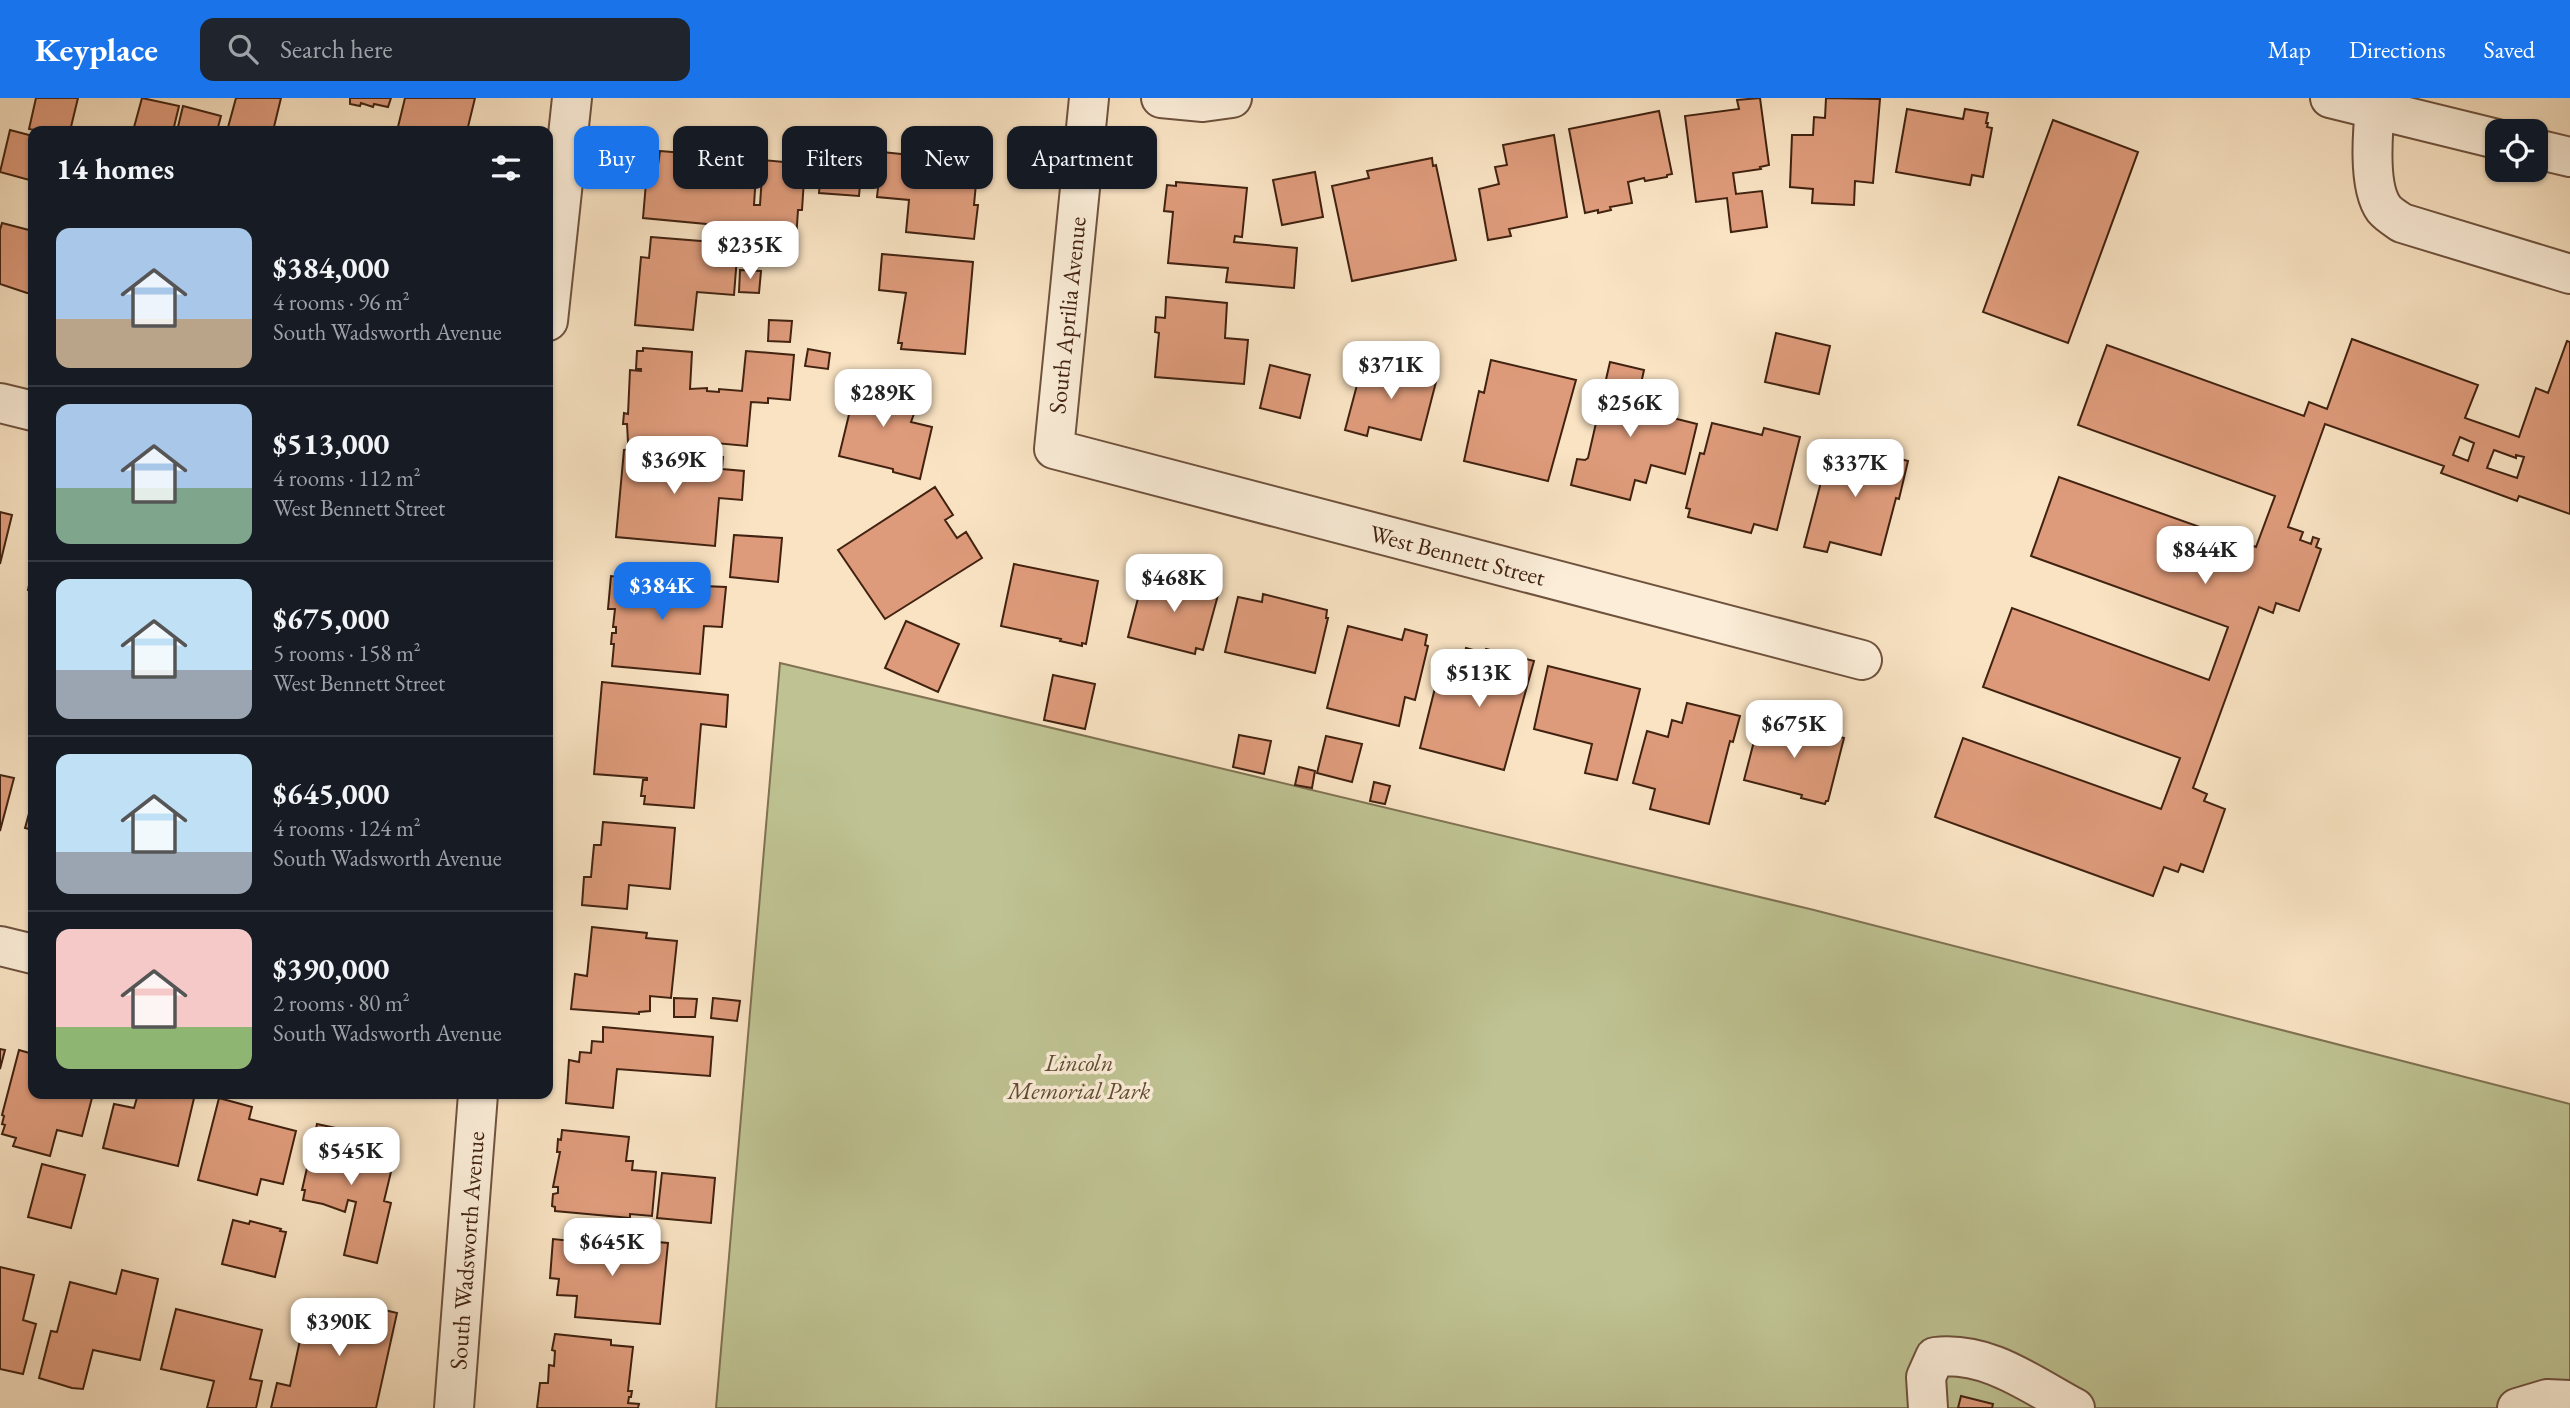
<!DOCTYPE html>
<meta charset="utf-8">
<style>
body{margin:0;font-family:"EB Garamond",serif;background:#20242c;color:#f1f3f6;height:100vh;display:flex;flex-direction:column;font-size:26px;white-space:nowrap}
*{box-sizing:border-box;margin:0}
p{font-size:23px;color:#9ea1a6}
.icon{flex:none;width:38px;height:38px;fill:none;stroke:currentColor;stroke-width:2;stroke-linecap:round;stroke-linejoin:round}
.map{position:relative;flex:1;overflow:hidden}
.drawer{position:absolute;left:28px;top:28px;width:525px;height:973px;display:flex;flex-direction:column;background:#171b24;border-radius:14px;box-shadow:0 2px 5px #0004}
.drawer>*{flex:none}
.hud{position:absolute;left:574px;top:28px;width:665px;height:63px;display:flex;gap:14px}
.tools{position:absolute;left:2485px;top:21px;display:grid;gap:14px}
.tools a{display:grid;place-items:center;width:63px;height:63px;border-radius:14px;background:#171b24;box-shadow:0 2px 5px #0004;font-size:35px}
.price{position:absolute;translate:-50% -60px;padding:0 16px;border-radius:14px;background:#fff;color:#222;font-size:23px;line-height:46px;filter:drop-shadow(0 2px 4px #0008)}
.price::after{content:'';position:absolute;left:50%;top:42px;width:21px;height:16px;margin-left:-10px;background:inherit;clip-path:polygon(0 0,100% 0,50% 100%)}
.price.active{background:#1a73e8;color:#fff}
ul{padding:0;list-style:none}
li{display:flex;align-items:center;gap:21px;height:175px;padding:0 28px}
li+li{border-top:2px solid #363941}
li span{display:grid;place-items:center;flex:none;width:196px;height:140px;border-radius:14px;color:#555}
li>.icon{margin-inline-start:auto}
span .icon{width:84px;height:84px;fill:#fffc;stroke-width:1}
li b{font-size:30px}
h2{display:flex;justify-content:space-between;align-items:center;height:84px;padding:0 28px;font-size:30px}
.tag{padding:0 24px;border-radius:14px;background:#171b24;box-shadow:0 2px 5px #0004;font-size:24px;line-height:63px}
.tag.active{background:#1a73e8;color:#fff}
header{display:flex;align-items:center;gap:42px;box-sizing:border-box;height:98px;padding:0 35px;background:#1a73e8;color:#fff}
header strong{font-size:33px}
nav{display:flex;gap:38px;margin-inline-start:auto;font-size:24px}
.search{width:490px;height:63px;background:#20242c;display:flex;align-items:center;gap:18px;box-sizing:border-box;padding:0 24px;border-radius:14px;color:#9ea1a6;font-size:26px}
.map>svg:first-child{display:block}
.green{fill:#bfc393;stroke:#807252;stroke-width:2}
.building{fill:#de9b7b;stroke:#412210;stroke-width:2;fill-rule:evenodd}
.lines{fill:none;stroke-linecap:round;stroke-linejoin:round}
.minor-casing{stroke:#6f523d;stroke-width:42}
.minor{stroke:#fbedd8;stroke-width:38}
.labels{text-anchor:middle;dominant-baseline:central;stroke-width:7;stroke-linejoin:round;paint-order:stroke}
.street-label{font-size:24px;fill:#412210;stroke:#fbedd8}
.park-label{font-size:24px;font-style:italic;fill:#604a31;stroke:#fbedd8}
</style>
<header>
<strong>Keyplace</strong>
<div class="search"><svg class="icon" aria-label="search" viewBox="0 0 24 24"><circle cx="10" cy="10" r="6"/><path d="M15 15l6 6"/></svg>Search here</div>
<nav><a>Map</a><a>Directions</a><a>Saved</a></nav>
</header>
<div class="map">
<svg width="2570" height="1310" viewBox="0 0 2570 1310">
<rect width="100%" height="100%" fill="#f9e3c3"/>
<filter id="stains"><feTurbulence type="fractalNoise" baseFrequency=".00286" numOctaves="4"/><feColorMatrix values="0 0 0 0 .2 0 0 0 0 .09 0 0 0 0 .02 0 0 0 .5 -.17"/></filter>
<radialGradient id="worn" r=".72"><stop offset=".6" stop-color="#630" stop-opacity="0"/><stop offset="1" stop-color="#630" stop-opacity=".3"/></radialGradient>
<path class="green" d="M780 565 1814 812 2570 1006V1310H716Z"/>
<path class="building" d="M36 0H78L70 33H39L29 31Z
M142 0 179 8 173 33H133Z
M236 0H281L273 33H227Z
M350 0H391L388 9 374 6 373 9 361 5 360 8 350 6Z
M405 0H475L467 33H397Z
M1760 0 1769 67 1760 69 1761 71 1733 75 1736 96 1762 93 1767 129 1731 134 1727 100 1696 104 1685 18 1739 11 1737 2Z
M1826 0 1880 1 1873 85 1855 83 1854 107 1812 105 1813 91 1790 89 1792 37H1813L1814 19 1825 20Z
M183 8 221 18 217 33H177Z
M1907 11 1963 21 1965 11 1988 15 1986 25H1988L1987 29 1992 30 1983 79 1972 77 1970 87 1896 74Z
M1659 13 1672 76 1667 77V79L1645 83 1644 80 1628 84 1632 105 1610 109 1611 112 1598 115V112L1585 115 1569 31Z
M2053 22 2138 54 2068 245 1983 214Z
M10 32 33 38V83L0 74Z
M1554 37 1567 119 1509 131 1511 138 1488 142 1479 91 1499 86 1495 69 1507 67 1503 47Z
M823 49 863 53 859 98 819 95Z
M660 53 757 61 754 107H760L763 62 805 66 802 112H798L796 142 749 138V130L643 120 647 73 657 74Z
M882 54 978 64 974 107H978L974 141 906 134 909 102 877 99Z
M1432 60 1433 68 1436 67 1456 162 1352 183 1332 88 1369 80 1367 73Z
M1315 74 1323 119 1282 127 1273 82Z
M1176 84 1247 90 1242 139 1235 138 1234 144 1297 150 1294 190 1226 184 1228 170 1168 165 1173 114 1164 113 1167 87 1176 88Z
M33 115V195H27L0 186V132L2 125 29 132Z
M651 139 738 146 734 197 697 194 693 232 635 227 641 159 649 160Z
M882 156 973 164 965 256 901 251 902 245H898L906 195 879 192Z
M740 172 761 173 759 195 739 194Z
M1166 199 1227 205 1225 240 1248 242 1244 286 1155 279 1159 235 1155 234 1156 219 1165 220Z
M769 222 792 223 790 244 768 243Z
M1776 235 1830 248 1819 296 1765 284Z
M2352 241 2478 287 2465 320 2519 339 2536 290 2548 295 2567 243 2570 244V416L2519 398 2517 403 2441 375 2444 368 2325 326 2288 429 2303 434 2300 442 2311 446 2313 439 2319 441 2316 449 2321 451 2299 513 2276 505 2273 515 2259 509 2193 690 2207 696 2204 703 2225 711 2203 774 2181 766 2178 774 2164 769 2153 798 1935 719 1963 640 2161 711 2180 660 1983 589 2012 510 2209 582 2228 529 2031 458 2059 379 2256 449 2275 398 2078 327 2107 247 2304 318 2309 304 2327 311ZM2460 339 2474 345 2468 363 2453 357ZM2494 352 2516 360V357L2524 359 2517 380 2487 370Z
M643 250 692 254 690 291 707 290V293L719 294V291L742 293 746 253 794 257 790 302 768 300V305L751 304 747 348 651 339V345L628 344 627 326H623L624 315 628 316 630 272 641 273V271H636L637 253H643Z
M808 251 830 255 828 271 805 268Z
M1491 262 1576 282 1548 383 1464 363 1479 293 1484 295Z
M1370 263 1437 280 1421 342 1369 329 1367 338 1345 332 1357 287 1353 286 1358 269 1369 272Z
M1610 264 1644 272 1637 304 1643 305 1640 318 1660 323 1661 317 1697 326 1685 376 1651 367 1646 385 1635 382 1630 402 1571 387 1577 361 1585 362 1588 360Z
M1270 267 1310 277 1300 320 1260 310Z
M852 276 902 288 897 308 915 313 911 324 932 329 920 381 893 374V371L839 358 853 300 846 299Z
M1712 325 1762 337 1764 330 1800 339 1777 432 1754 426 1751 435 1688 419 1690 411 1686 410 1700 355 1704 356Z
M1828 342 1908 363 1899 401 1896 400 1881 457 1830 444 1827 454 1804 449 1821 384 1818 383Z
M633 351 723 359 722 371 744 373 742 402 719 400 715 448 616 439 624 352Z
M935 389 953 417 945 422 957 440 966 434 982 460 885 521 838 452Z
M0 414 12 417 0 466Z
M734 437 782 440 778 484 730 479Z
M1014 466 1098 483 1086 546 1082 545V548L1060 543 1061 541 1001 528Z
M33 469V493L28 492Z
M620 476 703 484V488L726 489 722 529 704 528 700 576 612 568 614 546H611L612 535H616V529H613L615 511H608L611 478 619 479Z
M1144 477 1195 490 1197 481 1221 486 1203 552 1196 550 1195 556 1128 539Z
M1263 496 1327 512 1326 520H1328L1315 575 1225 554 1238 499 1262 504Z
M906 523 959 546 938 594 885 570Z
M1348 528 1402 542 1405 531 1427 537 1425 547 1428 548 1415 602 1405 599 1399 628 1327 610Z
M1466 550 1484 555 1486 551 1534 563 1504 672 1420 650 1437 582 1457 587Z
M1548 568 1640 591 1617 682 1585 675 1592 646 1534 631Z
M1053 577 1095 586 1085 631 1044 622Z
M602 584 728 597 726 629 701 626 694 710 644 706 645 698H641L643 682H647V680L594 676Z
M1687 605 1740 618 1733 644 1730 643 1709 726 1650 711 1655 691 1633 685 1647 633 1668 639 1672 622 1682 625Z
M1760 620 1844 640 1828 703H1826L1825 706 1801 700 1802 697 1744 682Z
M1239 637 1271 643 1264 676 1233 669Z
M1326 638 1362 646 1352 684 1317 675Z
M1299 669 1315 673 1312 690 1295 687Z
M0 677 14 680 0 733Z
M1374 684 1390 688 1385 706 1370 703Z
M33 701V732L25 730Z
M603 724 675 730 670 791 629 787 627 811 582 807 584 779H591L594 747H601Z
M592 829 647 835 646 840 677 843 671 900 650 898V913L639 914V916L571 911 575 876 587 878Z
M674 900 697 901 695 919H674Z
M713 900 740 903 737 923 711 920Z
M603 929 713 939 710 978 617 971 613 1010 566 1005 569 962 579 964 580 954 591 955 592 943 603 944Z
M0 951 5 952 0 971Z
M19 952 33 956V996H93L82 1038 57 1032 50 1058 13 1048 16 1040 2 1036 5 1027 2 1026 4 1018 2 1017Z
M138 996H195L178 1068 103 1050 114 1006 134 1010Z
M219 1000 252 1009 249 1021 296 1033 283 1086 261 1081 257 1097 198 1082Z
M317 1026 350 1033 348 1046 395 1057 384 1103 391 1105 377 1165 344 1157 356 1104 348 1102 345 1114 323 1106 303 1102 305 1092H302Z
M562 1032 629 1039 626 1063H633L632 1072 656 1074 652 1118 630 1116V1120L555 1113V1109L552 1108 553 1096 558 1095V1089H553L560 1054H557L558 1041 561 1042Z
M42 1066 85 1077 71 1130 28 1119Z
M662 1075 715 1080 711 1125 657 1120Z
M233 1122 249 1126 250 1123 281 1131 280 1133 286 1134 275 1179 222 1166Z
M602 1139 668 1145 660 1226 575 1219 577 1198 557 1197 559 1181 550 1180 553 1141 601 1146Z
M0 1169 34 1177 23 1222 36 1226 23 1276 0 1271Z
M122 1172 158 1181 140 1262 93 1252 83 1291 72 1290 39 1280 51 1233 57 1234 70 1184 116 1196Z
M309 1201 349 1211 351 1204 397 1215 376 1310H271L277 1285 290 1288Z
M176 1211 262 1232 250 1281 262 1283 256 1310H207L214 1283 161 1271Z
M555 1236 611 1242V1247L633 1249 628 1293H632L631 1299H629L628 1305 639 1306 638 1310H537L540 1285H548L549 1267 554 1268 555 1253 552 1252Z
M1961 1298 1993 1306 1992 1310H1958Z"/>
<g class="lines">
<defs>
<g id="minor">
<path id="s1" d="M1089 0 1054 351 1862 562"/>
<path d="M1161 0 1203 4 1232 0"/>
<path d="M2330 0 2497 41"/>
<path d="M2376 0C2373 28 2367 88 2384 111 2388 116 2396 121 2402 125L2570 176"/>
<path d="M2536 51 2570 59"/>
<path d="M548 223 572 0"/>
<path d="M0 305 33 313"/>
<path d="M0 848 33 856"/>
<path id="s2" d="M454 1310 478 996"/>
<path d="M1928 1310 1926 1279 1935 1259C1988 1253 2030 1286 2075 1310"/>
<path d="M2517 1310 2547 1301 2570 1302"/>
</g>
</defs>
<use href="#minor" class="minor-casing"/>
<use href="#minor" class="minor"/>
</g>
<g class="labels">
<g class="street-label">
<text transform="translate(1067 217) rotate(-84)">South Aprilia Avenue</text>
<text stroke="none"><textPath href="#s1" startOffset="770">West Bennett Street</textPath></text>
<text stroke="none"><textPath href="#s2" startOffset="158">South Wadsworth Avenue</textPath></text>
</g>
<g class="park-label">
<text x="1079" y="964">Lincoln<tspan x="1079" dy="28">Memorial Park</tspan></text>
</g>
</g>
<rect width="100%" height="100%" filter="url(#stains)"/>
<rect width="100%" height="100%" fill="url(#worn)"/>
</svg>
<div class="tools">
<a><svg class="icon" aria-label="locate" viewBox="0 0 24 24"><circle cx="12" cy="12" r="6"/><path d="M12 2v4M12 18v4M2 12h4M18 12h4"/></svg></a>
</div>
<b class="price" style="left:750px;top:183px">$235K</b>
<b class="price" style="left:1391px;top:303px">$371K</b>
<b class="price" style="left:883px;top:331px">$289K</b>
<b class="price" style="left:1630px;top:341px">$256K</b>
<b class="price" style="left:674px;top:398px">$369K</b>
<b class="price" style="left:1855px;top:401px">$337K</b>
<b class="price" style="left:2205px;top:488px">$844K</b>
<b class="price" style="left:1174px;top:516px">$468K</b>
<b class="price active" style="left:662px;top:524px">$384K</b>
<b class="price" style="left:1479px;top:611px">$513K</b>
<b class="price" style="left:1794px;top:662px">$675K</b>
<b class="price" style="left:351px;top:1089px">$545K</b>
<b class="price" style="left:612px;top:1180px">$645K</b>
<b class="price" style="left:339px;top:1260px">$390K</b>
<div class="hud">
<a class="tag active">Buy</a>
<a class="tag">Rent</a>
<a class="tag">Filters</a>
<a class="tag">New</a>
<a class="tag">Apartment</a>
</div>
<section class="drawer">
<h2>14 homes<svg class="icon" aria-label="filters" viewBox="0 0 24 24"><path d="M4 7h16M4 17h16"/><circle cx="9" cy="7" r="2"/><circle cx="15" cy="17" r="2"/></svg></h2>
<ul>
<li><span style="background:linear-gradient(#a9c7e8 65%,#b9a48a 0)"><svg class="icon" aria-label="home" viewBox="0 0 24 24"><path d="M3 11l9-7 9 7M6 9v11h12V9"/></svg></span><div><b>$384,000</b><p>4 rooms · 96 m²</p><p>South Wadsworth Avenue</p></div></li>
<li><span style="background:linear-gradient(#a9c7e8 60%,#7fa58c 0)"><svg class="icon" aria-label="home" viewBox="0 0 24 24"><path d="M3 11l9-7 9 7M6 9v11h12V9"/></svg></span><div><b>$513,000</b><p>4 rooms · 112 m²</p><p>West Bennett Street</p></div></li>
<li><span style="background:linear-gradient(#bfe0f5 65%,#9aa5b1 0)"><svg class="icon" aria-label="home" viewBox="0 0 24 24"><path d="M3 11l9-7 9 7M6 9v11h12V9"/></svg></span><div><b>$675,000</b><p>5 rooms · 158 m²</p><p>West Bennett Street</p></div></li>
<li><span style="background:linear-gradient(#bfe0f5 70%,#9aa5b1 0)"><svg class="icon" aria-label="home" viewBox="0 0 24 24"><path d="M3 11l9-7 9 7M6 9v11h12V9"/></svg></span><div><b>$645,000</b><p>4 rooms · 124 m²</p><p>South Wadsworth Avenue</p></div></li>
<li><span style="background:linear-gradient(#f6c9c9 70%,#8fb573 0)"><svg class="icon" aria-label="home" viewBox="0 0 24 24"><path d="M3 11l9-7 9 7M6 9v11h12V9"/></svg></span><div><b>$390,000</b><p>2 rooms · 80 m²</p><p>South Wadsworth Avenue</p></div></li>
</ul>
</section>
</div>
